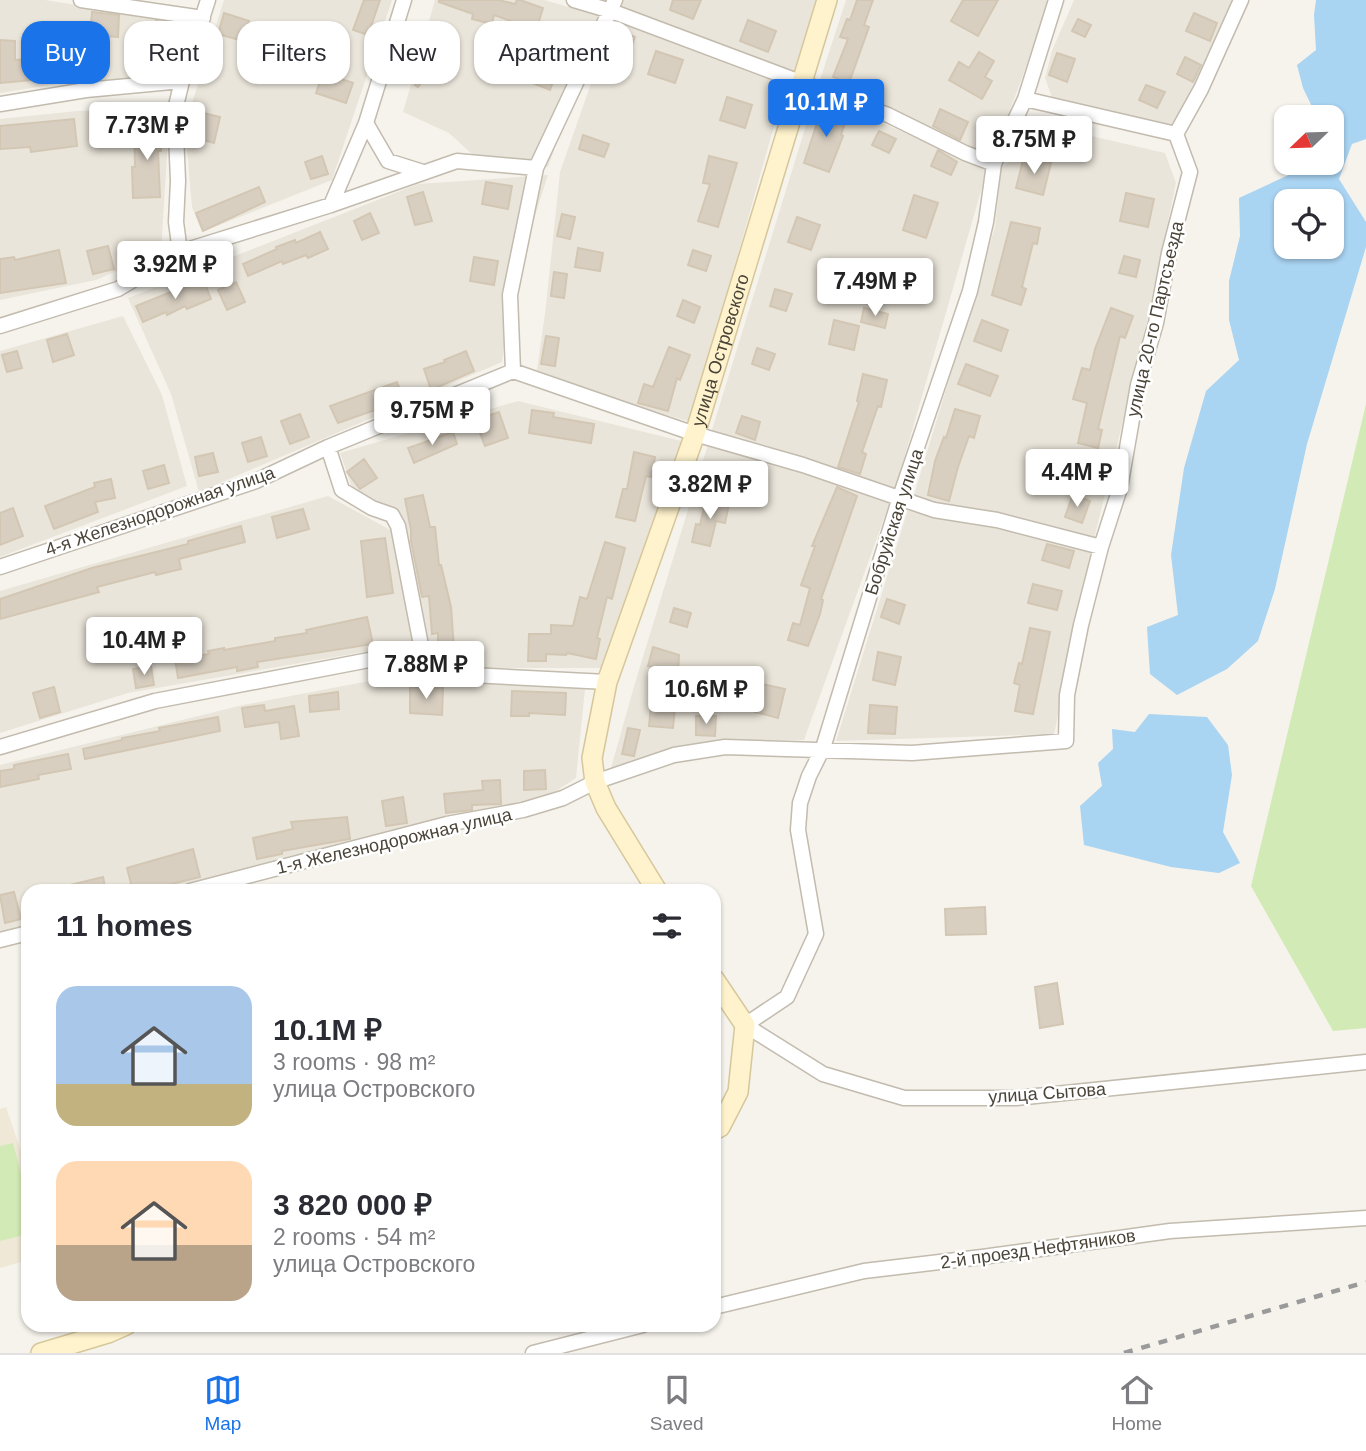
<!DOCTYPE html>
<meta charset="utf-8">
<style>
body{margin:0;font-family:Helvetica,sans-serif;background:#f7f7f7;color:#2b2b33;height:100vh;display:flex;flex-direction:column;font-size:26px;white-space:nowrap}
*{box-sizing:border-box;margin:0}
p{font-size:23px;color:#7c7c81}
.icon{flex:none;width:38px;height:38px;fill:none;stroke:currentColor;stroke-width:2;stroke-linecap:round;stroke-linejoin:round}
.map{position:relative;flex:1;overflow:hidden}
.sheet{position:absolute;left:21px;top:884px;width:700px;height:448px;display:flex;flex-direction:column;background:#fff;border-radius:21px;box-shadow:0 2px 5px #0004}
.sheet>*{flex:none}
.guide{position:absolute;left:21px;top:21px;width:700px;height:63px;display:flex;gap:14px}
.needle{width:46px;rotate:247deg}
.fabs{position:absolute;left:1274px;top:105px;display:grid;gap:14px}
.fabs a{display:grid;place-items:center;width:70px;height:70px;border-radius:14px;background:#fff;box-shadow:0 2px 5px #0004;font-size:35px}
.price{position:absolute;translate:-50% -60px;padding:0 16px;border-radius:7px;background:#fff;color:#222;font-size:23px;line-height:46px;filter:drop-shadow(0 2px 4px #0008)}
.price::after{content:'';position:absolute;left:50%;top:42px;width:21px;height:16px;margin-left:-10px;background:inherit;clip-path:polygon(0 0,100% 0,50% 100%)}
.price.on{background:#1a73e8;color:#fff}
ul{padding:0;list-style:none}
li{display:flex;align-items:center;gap:21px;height:175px;padding:0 35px}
li span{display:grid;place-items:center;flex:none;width:196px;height:140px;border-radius:21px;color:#555}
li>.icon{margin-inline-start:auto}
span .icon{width:84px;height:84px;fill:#fffc;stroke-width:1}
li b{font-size:30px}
h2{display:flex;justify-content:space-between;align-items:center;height:84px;padding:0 35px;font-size:30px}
.pill{padding:0 24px;border-radius:21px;background:#fff;box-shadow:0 2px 5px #0004;font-size:24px;line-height:63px}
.pill.on{background:#1a73e8;color:#fff}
.tabs{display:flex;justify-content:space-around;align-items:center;height:98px;border-top:2px solid #e1e1e2;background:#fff;font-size:19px;color:#7c7c81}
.tabs a{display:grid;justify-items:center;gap:4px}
.tabs .on{color:#1a73e8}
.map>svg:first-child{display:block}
.residential{fill:#eae5da}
.education{fill:#efe8d6}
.green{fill:#d2eab5}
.water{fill:#a9d4f2;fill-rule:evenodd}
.building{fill:#d8cfc1;stroke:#d3c7b4;stroke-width:2}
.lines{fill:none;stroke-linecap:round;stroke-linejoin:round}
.street-casing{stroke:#c2bbae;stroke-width:17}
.secondary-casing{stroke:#d6c79b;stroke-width:22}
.street{stroke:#fff;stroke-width:14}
.secondary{stroke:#fff3cd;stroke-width:19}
.rail{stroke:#9a9a9a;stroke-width:4.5;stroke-dasharray:9 9;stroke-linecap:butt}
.labels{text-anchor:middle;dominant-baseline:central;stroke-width:5;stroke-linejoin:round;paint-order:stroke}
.street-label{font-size:18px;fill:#4b4439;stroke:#fff}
</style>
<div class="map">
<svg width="1366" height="1353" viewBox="0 0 1366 1353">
<rect width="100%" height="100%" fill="#f6f3ec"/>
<path class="residential" d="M0 0H45L199 24 176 74 56 84 0 93Z
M224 0H392L332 180 202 232 192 207 185 126Z
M435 0H544L601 16 548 167 473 155 449 133 403 112Z
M621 0H823L795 71 619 8Z
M846 0H1051L992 158 819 83Z
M1074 0H1235L1199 82 1171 125 1053 100 1045 78 1052 51Z
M614 18 786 83 691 422 536 377 546 306 560 172Z
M816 93 987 170 895 490 711 433Z
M170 106 161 252 96 280 0 300V119L77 111Z
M1048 126 1165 153 1176 183 1145 331 1094 539 930 504 914 495 995 227 1001 168Z
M548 175 510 294 502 362 199 492 171 394 128 298 418 184Z
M123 316 162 395 187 486 0 557V351Z
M518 401 681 441 605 668H433L398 511 380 507 353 490 340 453Z
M709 441 890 502 804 740H726L611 768 635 683Z
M328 496 396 533 415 643 128 693 0 733V591Z
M909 506 1094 548 1054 734 836 741Z
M385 678 585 689 576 778 556 791 525 803 171 891H28V925L0 932V765L243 705Z"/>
<path class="education" d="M6 1107 28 1172V1260L0 1268V1109Z"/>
<path class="green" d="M1366 404V1028L1333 1031 1251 886Z
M13 1143 28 1200V1234L0 1241V1146Z"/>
<path class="water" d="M1316 0H1366V139L1352 144 1339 179 1366 222V247L1307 444 1275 589 1258 641 1227 669 1177 695 1150 674 1147 627 1178 615 1171 555 1184 468 1206 391 1239 360 1229 320V281L1240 236 1239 198 1295 172 1304 163H1332V117H1317L1303 88 1297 65 1316 50 1314 15ZM1286 201H1332V247H1286Z
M1149 714 1207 717 1228 745 1232 775 1223 832 1240 863 1219 873 1171 867 1084 845 1080 806 1102 786 1098 763 1113 749 1112 729 1135 732Z"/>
<path class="building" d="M364 0H380L368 35 353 30Z
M439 0H498L515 4 517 0H520L543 8 536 30 494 15 492 24 472 19 473 14 439 2Z
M673 0H701L693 19 670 10Z
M857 0H873L864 25 869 27 849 83 833 77 848 39 840 37 847 19 850 20Z
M963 0H998L978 36 951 21Z
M92 12 119 15 118 37 90 35Z
M224 13 249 21 243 41 218 34Z
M1194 13 1217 23 1210 41 1186 31Z
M1078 19 1091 25 1085 37 1072 31Z
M748 20 776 31 768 52 740 41Z
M156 21 180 25 177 42 165 41 163 73H144L146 47H153Z
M618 30 635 37 628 55 611 48Z
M0 40 15 41V60L52 57 54 78 0 83Z
M426 49 440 53 418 87 415 85Z
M656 51 683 60 675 83 648 74Z
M979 52 994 61 985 77 992 81 982 99 949 80 959 62 969 68Z
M1057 53 1075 59 1067 82 1049 75Z
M539 57 559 65 550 90 530 82Z
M1185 57 1201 65 1193 82 1177 74Z
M323 73 353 83 346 103 316 93Z
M867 81 881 88 875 100 863 95Z
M1146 85 1165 92 1157 108 1139 100Z
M727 97 752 105 745 128 720 120Z
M823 105 848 114 841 135 843 136 829 172 804 163Z
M940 109 968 122 960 140 933 126Z
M195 111 220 117 214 143 190 136Z
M74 119 77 146 31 152 30 147 0 149V126Z
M134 125H160L161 151H158L160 197 133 198 132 167H135Z
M879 131 896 139 889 153 872 145Z
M583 135 609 144 604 157 579 149Z
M938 150 957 162 951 175 931 166Z
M322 156 328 174 311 179 305 162Z
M709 156 737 163 718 227 698 221 710 184 703 183Z
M1024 156 1051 163 1043 195 1016 188Z
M486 182 512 186 508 209 482 204Z
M259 187 265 202 203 231 196 213Z
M423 192 432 221 415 225 407 197Z
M1126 193 1154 199 1148 227 1120 221Z
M914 195 938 203 926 238 903 230Z
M370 213 379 233 362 240 354 221Z
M562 214 575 217 570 239 557 236Z
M797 217 820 225 811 250 788 242Z
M1011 222 1040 228 1037 244 1033 243 1022 287 1026 289 1021 305 992 295Z
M320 232 328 249 308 258 306 255 283 264 282 261 248 276 243 264 277 249 276 247 295 240 296 243Z
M108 246 114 269 93 274 87 251Z
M578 248 603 253 600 271 575 267Z
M59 250 66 283 0 293V259L14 257 15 260Z
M693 250 711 256 706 271 688 265Z
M1124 256 1140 260 1136 277 1119 273Z
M474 257 498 261 494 285 470 281Z
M554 272 567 274 564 298 551 296Z
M203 279 211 299 187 309 185 306 167 315 166 312 143 322 136 306Z
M236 282 245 302 227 310 218 290Z
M775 289 792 294 786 311 770 306Z
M683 300 700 307 694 323 677 316Z
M864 308 888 314 885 328 861 322Z
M1111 308 1133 316 1125 338 1120 336 1098 429 1102 430 1098 448 1078 443 1087 403 1073 399 1082 368 1090 370 1095 349Z
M834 320 859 326 854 350 829 344Z
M982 320 1008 330 1001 351 974 341Z
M67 334 74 355 53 362 47 340Z
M546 336 559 338 555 366 541 364Z
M669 347 690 355 680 380 677 378 668 411 638 403 644 384 653 387Z
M757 348 775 354 769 370 752 364Z
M17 351 22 368 7 372 2 355Z
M466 351 474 371 431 390 424 369 445 362 444 360Z
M966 364 998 376 990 396 958 384Z
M863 374 887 380 881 407 878 406 862 452 866 454 860 474 838 467 859 402 857 401Z
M397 382 404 400 338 423 330 406Z
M955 409 980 416 974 438 969 436 958 467 949 501 928 495 935 461 944 437 946 438Z
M532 410 554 413 553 417 594 424 591 443 529 433Z
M499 412 508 438 485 446 475 420Z
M300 414 309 437 290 444 281 421Z
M742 416 760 422 755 440 736 433Z
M453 432 457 444 414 463 408 448Z
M261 437 267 456 248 462 242 443Z
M634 452 655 457 651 477 646 476 635 521 616 517 623 489H627Z
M213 453 218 472 199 476 195 457Z
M364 459 377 478 360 489 347 472Z
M164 465 169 483 148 489 143 471Z
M111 479 115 498 95 502 98 512 54 529 45 506 95 487 94 483Z
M837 487 857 496 831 571 821 599 823 600 820 614 808 646 788 640 793 623 800 625 810 588 801 585 815 546H812Z
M1073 494 1090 501 1082 523 1065 517Z
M423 495 430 527H435L439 565H441L451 607 455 663H438V633L432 634 429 596 422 597 411 541V530L405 499Z
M706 498 729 504 725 523 716 521 710 546 692 542 696 524 700 525Z
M13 508 23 536 0 545V513Z
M303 509 309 529 277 538 272 517Z
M241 526 245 542 179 559 181 569 156 575 155 572 97 587 99 592 0 619V599L92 568 188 544V541Z
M385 538 393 593 367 597 361 541Z
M605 542 625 548 612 599 607 597 597 638 600 639 596 659 567 653 566 655 546 654V661H528L529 634H551V625L573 626 580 597 587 599Z
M1047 544 1074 551 1069 568 1042 560Z
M1033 584 1062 591 1057 610 1028 603Z
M887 599 905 605 899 624 881 617Z
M674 608 691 613 687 627 670 622Z
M367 617 373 644 257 662 258 667 237 671V667L178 678 175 659 209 654 208 651 224 648V650L275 641V638L307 633 306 630Z
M1030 628 1050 632 1033 714 1015 711 1020 685 1014 683 1019 663 1022 664Z
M653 647 679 655 678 674 648 666Z
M878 652 901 657 895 685 873 680Z
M151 666 154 685 136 688 133 669Z
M762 684 785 689 778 718 755 712Z
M54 687 60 712 40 718 33 693Z
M410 687 443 688 442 715 410 713Z
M512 691 566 693 565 715 529 713V716H511Z
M338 692 339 709 310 712 309 696Z
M264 705 265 711 294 706 299 736 281 739 279 722 245 727 242 708Z
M651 705 675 707 673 728 649 726Z
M870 705 897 707 895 734 868 733Z
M696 716H716L715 736 696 735Z
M218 717 220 731 85 759 83 749 122 740V738L160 731 159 728Z
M628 728 640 730 634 756 622 754Z
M68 754 71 769 38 775 39 779 0 787V771L14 769V765Z
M545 770 546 789 524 790V771Z
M500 780 501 804 472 805V810L446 813 444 794 483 790 482 781Z
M403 797 407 823 386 826 382 801Z
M347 817 350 839 282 851V854L257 859 253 838 293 829 291 822Z
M193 849 200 877 143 891H133L127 868Z
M103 877 106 891H67L66 886Z
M14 892 21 919 5 923 0 895Z
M985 907 986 934 946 935 945 909Z
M1057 983 1063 1024 1040 1028 1035 987Z"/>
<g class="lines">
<defs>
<path id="street" d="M81 0 203 18
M574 0 611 11 888 115 965 153 994 164
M1056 0 1025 99 994 164 986 222 970 291 899 500 823 748 809 776 800 803 798 830 816 934 787 997 745 1025 823 1074 904 1098H1016L1366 1062
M1025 99 1176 134
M0 104 86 90 182 81
M366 123 388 161 423 172
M331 205 366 123 404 0
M180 252 176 222 178 181 175 110 182 81 208 0
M0 326 118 289 180 252 331 205 457 161 536 168
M513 371 695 434 803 465 934 510 997 520 1101 547
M513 371 510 295 536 168 615 0
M328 447 342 490 372 508 392 515 398 526 425 666
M0 567 256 481 328 447 513 371
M0 747 155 701 390 656C407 659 420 661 432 673L607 682
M190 891 447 824 523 810 563 798 595 782 674 755 725 747 912 753 1066 741 1067 695 1081 625 1101 547 1120 488 1138 385 1156 323 1169 253 1190 172 1176 134 1201 89 1241 0
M0 940 28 933
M714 1307 864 1271 982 1257 1170 1231 1366 1218
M533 1353 643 1325"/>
<g id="secondary">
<path id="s1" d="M657 891 606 808 595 782 592 758 607 682 695 434 827 0"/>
<path d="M714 979 745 1025 738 1092 720 1127 714 1130"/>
<path d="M41 1353 108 1333 126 1325"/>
</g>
</defs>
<use href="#street" class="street-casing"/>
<use href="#secondary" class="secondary-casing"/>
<use href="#street" class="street"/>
<use href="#secondary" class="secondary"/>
<path class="rail" d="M1124 1353 1366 1282"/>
</g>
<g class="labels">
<g class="street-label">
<text transform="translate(1155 319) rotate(-77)">улица 20-го Партсъезда</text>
<text stroke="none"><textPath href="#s1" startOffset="578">улица Островского</textPath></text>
<text transform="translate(160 511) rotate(-19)">4-я Железнодорожная улица</text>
<text transform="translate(894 522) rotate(-72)">Бобруйская улица</text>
<text transform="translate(394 841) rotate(-13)">1-я Железнодорожная улица</text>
<text transform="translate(1047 1093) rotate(-4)">улица Сытова</text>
<text transform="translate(1038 1249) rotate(-8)">2-й проезд Нефтяников</text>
</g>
</g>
</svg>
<div class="fabs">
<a><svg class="needle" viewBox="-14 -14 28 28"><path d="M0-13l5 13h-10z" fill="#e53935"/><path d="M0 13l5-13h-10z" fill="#7c7c81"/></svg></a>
<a><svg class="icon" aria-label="locate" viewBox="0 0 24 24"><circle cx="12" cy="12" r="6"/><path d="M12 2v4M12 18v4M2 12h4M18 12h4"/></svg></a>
</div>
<b class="price on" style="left:826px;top:139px">10.1M ₽</b>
<b class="price" style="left:147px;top:162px">7.73M ₽</b>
<b class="price" style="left:1034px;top:176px">8.75M ₽</b>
<b class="price" style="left:175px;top:301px">3.92M ₽</b>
<b class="price" style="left:875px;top:318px">7.49M ₽</b>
<b class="price" style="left:432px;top:447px">9.75M ₽</b>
<b class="price" style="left:1077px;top:509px">4.4M ₽</b>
<b class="price" style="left:710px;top:521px">3.82M ₽</b>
<b class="price" style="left:144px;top:677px">10.4M ₽</b>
<b class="price" style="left:426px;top:701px">7.88M ₽</b>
<b class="price" style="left:706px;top:726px">10.6M ₽</b>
<div class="guide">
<a class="pill on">Buy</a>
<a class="pill">Rent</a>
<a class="pill">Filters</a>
<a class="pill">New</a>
<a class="pill">Apartment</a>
</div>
<section class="sheet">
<h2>11 homes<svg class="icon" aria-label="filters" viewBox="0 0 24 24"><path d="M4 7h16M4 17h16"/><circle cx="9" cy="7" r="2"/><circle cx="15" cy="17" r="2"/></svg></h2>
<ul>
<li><span style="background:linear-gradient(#a9c7e8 70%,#c2b280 0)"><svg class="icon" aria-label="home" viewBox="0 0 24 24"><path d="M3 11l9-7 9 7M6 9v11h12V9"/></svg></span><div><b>10.1M ₽</b><p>3 rooms · 98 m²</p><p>улица Островского</p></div></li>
<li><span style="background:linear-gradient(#ffd9b3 60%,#b9a48a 0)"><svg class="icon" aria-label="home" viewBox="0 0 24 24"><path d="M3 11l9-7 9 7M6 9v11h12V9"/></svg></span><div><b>3 820 000 ₽</b><p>2 rooms · 54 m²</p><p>улица Островского</p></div></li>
</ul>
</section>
</div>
<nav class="tabs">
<a class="on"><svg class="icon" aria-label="map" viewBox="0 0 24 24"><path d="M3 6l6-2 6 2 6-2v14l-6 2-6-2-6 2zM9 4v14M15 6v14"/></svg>Map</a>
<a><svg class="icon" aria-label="saved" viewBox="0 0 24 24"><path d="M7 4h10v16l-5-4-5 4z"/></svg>Saved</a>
<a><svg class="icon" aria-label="home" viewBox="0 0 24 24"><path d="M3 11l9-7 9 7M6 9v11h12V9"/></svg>Home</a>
</nav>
